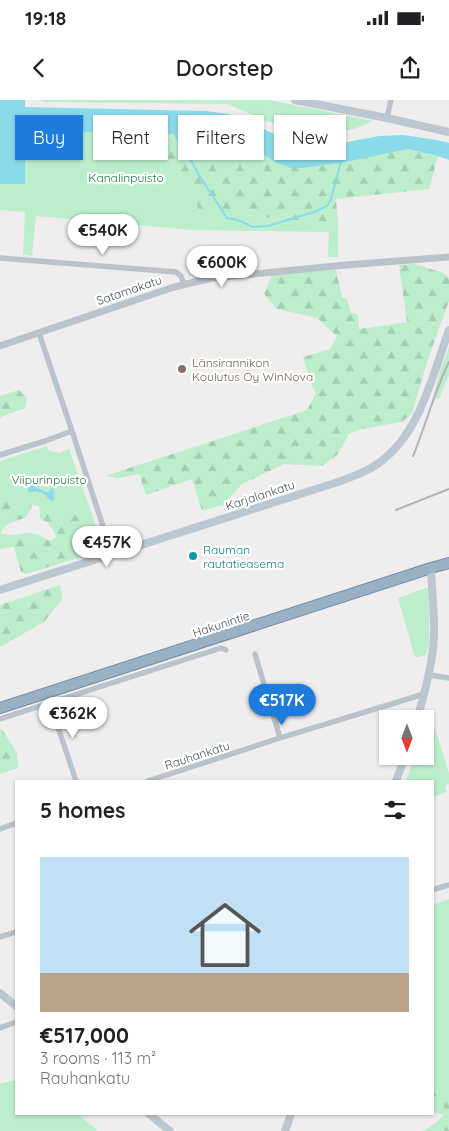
<!DOCTYPE html>
<meta charset="utf-8">
<style>
body{margin:0;font-family:Quicksand,sans-serif;background:#f2f2f2;color:#202124;height:100vh;display:flex;flex-direction:column;font-size:19px;white-space:nowrap}
*{box-sizing:border-box;margin:0}
p{font-size:16px;color:#757577}
.icon{flex:none;width:28px;height:28px;fill:none;stroke:currentColor;stroke-width:2;stroke-linecap:round;stroke-linejoin:round}
.map{position:relative;flex:1;overflow:hidden}
.panel{position:absolute;left:15px;top:680px;width:419px;height:335px;display:flex;flex-direction:column;background:#fff;border-radius:0px;box-shadow:0 1px 4px #0004}
.panel>*{flex:none}
.guide{position:absolute;left:15px;top:15px;width:420px;height:45px;display:flex;gap:10px}
.needle{width:32px;rotate:180deg}
.fabs{position:absolute;left:379px;top:610px;display:grid;gap:10px}
.fabs a{display:grid;place-items:center;width:55px;height:55px;border-radius:0px;background:#fff;box-shadow:0 1px 4px #0004;font-size:25px}
.price{position:absolute;translate:-50% -42px;padding:0 11px;border-radius:18px;background:#fff;color:#222;font-size:16px;line-height:32px;filter:drop-shadow(0 1px 2px #0008)}
.price::after{content:'';position:absolute;left:50%;top:30px;width:15px;height:11px;margin-left:-8px;background:inherit;clip-path:polygon(0 0,100% 0,50% 100%)}
.price.current{background:#1c7bdb;color:#fff}
ul{padding:0;list-style:none}
li{display:grid;align-content:center;gap:10px;height:265px;padding:0 25px}
li+li{border-top:1px solid #e0e0e0}
li span{display:grid;place-items:center;height:155px;border-radius:0px;color:#555}
li>.icon{margin-inline-start:auto}
span .icon{width:90px;height:90px;fill:#fffc;stroke-width:1}
li b{font-size:21px}
h2{display:flex;justify-content:space-between;align-items:center;height:60px;padding:0 25px;font-size:21px}
.pill{padding:0 18px;border-radius:0px;background:#fff;box-shadow:0 1px 4px #0004;font-size:18px;line-height:45px}
.pill.current{background:#1c7bdb;color:#fff}
.status{display:flex;justify-content:space-between;align-items:center;height:35px;padding:0 25px;background:#fff;direction:ltr}
.status svg{height:14px;fill:currentColor}
header{display:flex;justify-content:space-between;align-items:center;height:65px;padding:0 25px;background:#fff;font-size:22px;font-weight:600}
.map>svg:first-child{display:block}
.green{fill:#bceecc}
.forest{fill:url(#forest-firs)}
.water{fill:#8adbea;fill-rule:evenodd}
.lines{fill:none;stroke-linecap:round;stroke-linejoin:round}
.stream{stroke:#8adbea;stroke-width:2}
.trunk-casing{stroke:#718ea8;stroke-width:12}
.minor{stroke:#b9c3cb;stroke-width:5.5}
.tertiary{stroke:#b9c3cb;stroke-width:7}
.secondary{stroke:#bbc7d1;stroke-width:8}
.trunk{stroke:#9ab1c4;stroke-width:10}
.rail{stroke:#b0b3b8;stroke-width:2}
.education-dot{fill:#8d6e63;stroke:#fff;stroke-width:2}
.culture-dot{fill:#0f9aa8;stroke:#fff;stroke-width:2}
.labels{text-anchor:middle;dominant-baseline:central;stroke-width:4.5;stroke-linejoin:round;paint-order:stroke}
.park-label{font-size:12px;fill:#187a44;stroke:#fff}
.street-label{font-size:12px;fill:#46525b;stroke:#fff}
.education-label{font-size:12px;fill:#785e54;stroke:#fff;text-anchor:start}
.culture-label{font-size:12px;fill:#0d838f;stroke:#fff;text-anchor:start}
</style>
<div class="status"><b>19:18</b><svg viewBox="0 0 49 12"><path d="M0 12V9h3v3zM5 12V6h3v6zM10 12V3h3v9zM15 12V0h3v12zM26 1h20v11H26zM47 4h2v5h-2z"/></svg></div>
<header><svg class="icon" aria-label="back" viewBox="0 0 24 24"><path d="M15 5l-7 7 7 7"/></svg>Doorstep<svg class="icon" aria-label="share" viewBox="0 0 24 24"><path d="M12 15V3M7 8l5-5 5 5M5 13v7h14v-7"/></svg></header>
<div class="map">
<svg width="449" height="1031" viewBox="0 0 449 1031">
<defs>
<pattern id="forest-firs" width="22" height="20" patternUnits="userSpaceOnUse" patternTransform="scale(1.25)"><rect width="22" height="20" fill="#bceecc"/><path d="M5 1l3.5 6h-7zM16 11l3.5 6h-7z" fill="#a3ceb1"/></pattern>
</defs>
<rect width="100%" height="100%" fill="#f0edee"/>
<path class="green" d="M38 0H269L373 21 354 29 325 34 312 33 287 28 264 20 228 4 45 2Z
M155 28 172 66 191 89 199 111 338 124V157H328L329 132 192 130 36 116 32 156 23 154 25 112 0 110V84H25L26 35H47L57 32H109Z
M449 247V275L439 299 433 297 442 265Z
M47 346 48 350 59 353 69 349 93 417C65 416 26 403 0 393V361Z
M426 488 429 489V546L426 555 419 557H416L414 554 398 498Z
M432 619 449 673V684L445 686 447 692 433 697 432 681H406L415 656H425V625L426 621Z
M449 799V1016L433 1012V805Z
M16 980V1014H78L98 1031H0V984Z"/>
<path class="forest" d="M155 28H163L176 36 184 30H203L242 40 275 62 291 68H304L351 61 408 49 438 56 429 89 336 99 338 124 199 111 191 89 172 66Z
M415 164 443 173 449 178V201L428 259 412 313 402 322 361 329 349 334 338 354 322 366 284 364 242 384 223 405 202 411 192 379 146 395 139 374 119 378 105 376 307 310 316 293 310 281 303 257 330 249 337 236 317 218 277 209 264 194 272 175 336 170 342 197 347 199 351 213 358 214 359 229 407 222 399 165Z
M19 290 27 298 25 308 3 316 0 318V296Z
M0 393 32 404 31 409 25 418C16 421 3 423 1 434L13 435 26 433 36 434 50 441 57 437 49 424 40 418 39 406C57 411 74 416 93 417L104 450 26 474 21 472 14 447 0 449Z
M60 485 63 498 44 522 0 547V505Z
M2 629 17 653 18 668 0 674V630Z
M449 987V1031H423L437 1022 446 1012 444 1007 433 1002V992Z"/>
<path class="water" d="M0 0H25V7L206 11 229 14 283 38 312 43H342L379 36 403 35 437 40 449 43V60L438 56 408 49 351 61 304 68H291L275 62 242 40 203 30H184L176 36 163 28H155L109 32H57L47 35H26L25 84H0Z
M44 377C54 380 54 390 54 400L52 401C48 399 47 396 44 394 40 391 34 392 29 392L27 391 28 389 37 379ZM43 379C48 381 50 383 52 388L49 392H46L35 387V384L40 380Z"/>
<g class="lines">
<path class="stream" d="M175 35 186 51 199 75 227 118 238 120 253 127 268 126 314 112 327 106 331 99 341 62"/>
<defs>
<path id="trunk" d="M0 608 431 468 449 463"/>
</defs>
<use href="#trunk" class="trunk-casing"/>
<path class="minor" d="M387 18 391 0
M0 158 176 172 181 176 184 185
M39 233 72 331 112 454
M0 355 45 341 72 331
M255 554 280 638
M429 575 449 578
M50 603 76 681
M0 619 221 548 226 550
M148 681 280 638 424 594
M0 729 16 723
M432 790 449 785
M0 837 16 832
M0 928 16 922"/>
<path class="tertiary" d="M0 246 174 187 212 178 346 165 449 157"/>
<path class="secondary" d="M295 0 387 18 449 32
M0 490 338 382C354 376 372 370 385 358 421 329 434 271 449 230
M417 619C424 596 430 573 433 550 436 523 432 495 431 468
M396 681 405 656
M0 893 16 906
M149 1014 170 1031
M285 1031 291 1014"/>
<use href="#trunk" class="trunk"/>
<path class="rail" d="M413 356C426 325 434 292 449 262
M396 410 449 389"/>
</g>
<circle class="education-dot" cx="182" cy="269" r="5"/>
<circle class="culture-dot" cx="193" cy="456" r="5"/>
<g class="labels">
<g class="park-label">
<text x="126" y="77">Kanalinpuisto</text>
<text x="49" y="379">Viipurinpuisto</text>
</g>
<g class="street-label">
<text transform="translate(129 190) rotate(-19)">Satamakatu</text>
<text transform="translate(260 395) rotate(-18)">Karjalankatu</text>
<text transform="translate(221 524) rotate(-18)">Hakunintie</text>
<text transform="translate(197 655) rotate(-18)">Rauhankatu</text>
</g>
<g class="education-label">
<text x="192" y="262">Länsirannikon<tspan x="192" dy="14">Koulutus Oy WinNova</tspan></text>
</g>
<g class="culture-label">
<text x="203" y="449">Rauman<tspan x="203" dy="14">rautatieasema</tspan></text>
</g>
</g>
</svg>
<div class="fabs">
<a><svg class="needle" viewBox="-14 -14 28 28"><path d="M0-13l5 13h-10z" fill="#e53935"/><path d="M0 13l5-13h-10z" fill="#757577"/></svg></a>
</div>
<b class="price" style="left:103px;top:156px">€540K</b>
<b class="price" style="left:222px;top:188px">€600K</b>
<b class="price" style="left:107px;top:468px">€457K</b>
<b class="price current" style="left:282px;top:626px">€517K</b>
<b class="price" style="left:73px;top:639px">€362K</b>
<div class="guide">
<a class="pill current">Buy</a>
<a class="pill">Rent</a>
<a class="pill">Filters</a>
<a class="pill">New</a>
</div>
<section class="panel">
<h2>5 homes<svg class="icon" aria-label="filters" viewBox="0 0 24 24"><path d="M4 7h16M4 17h16"/><circle cx="9" cy="7" r="2"/><circle cx="15" cy="17" r="2"/></svg></h2>
<ul>
<li><span style="background:linear-gradient(#bfe0f5 75%,#b9a48a 0)"><svg class="icon" aria-label="home" viewBox="0 0 24 24"><path d="M3 11l9-7 9 7M6 9v11h12V9"/></svg></span><div><b>€517,000</b><p>3 rooms · 113 m²</p><p>Rauhankatu</p></div></li>
</ul>
</section>
</div>
